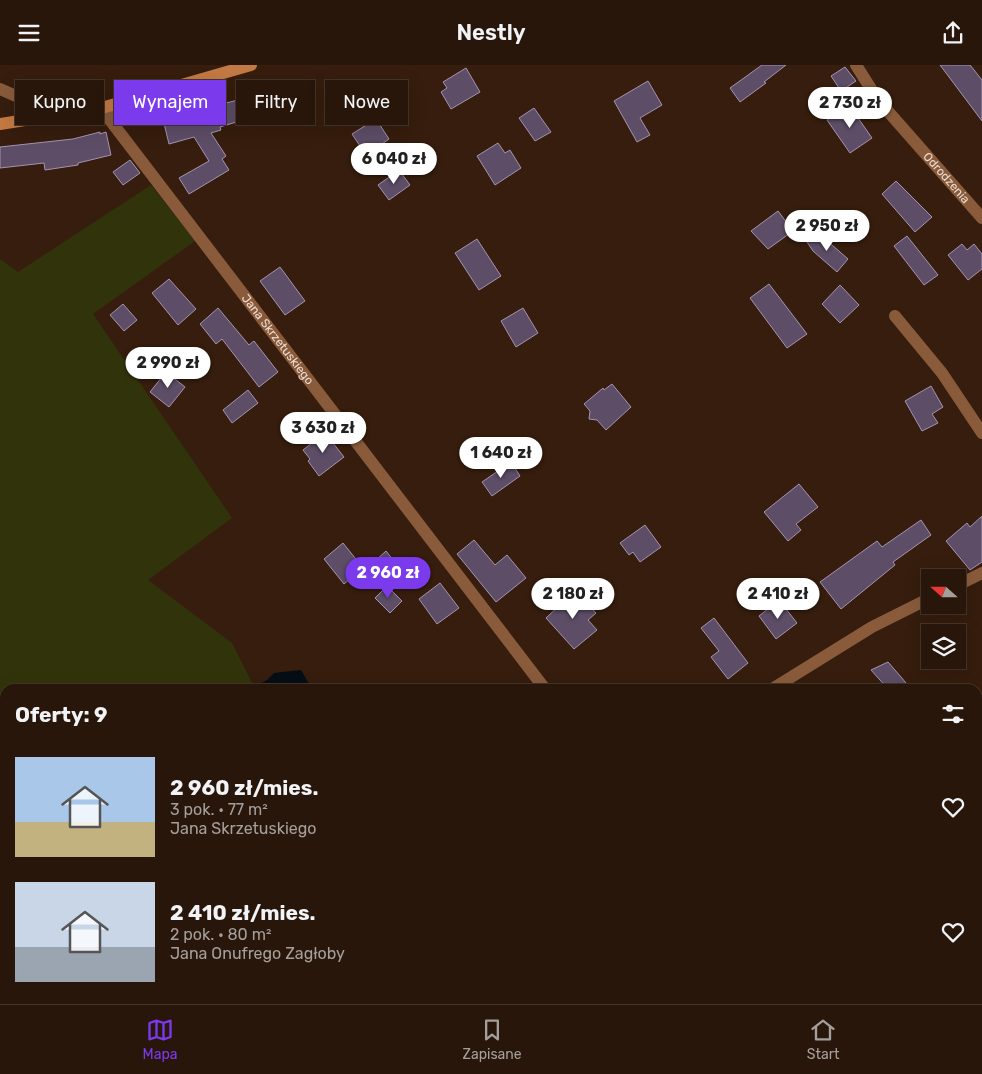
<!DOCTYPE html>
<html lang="pl">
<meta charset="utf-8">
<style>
body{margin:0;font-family:Rubik,sans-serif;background:#342318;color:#f1f3f6;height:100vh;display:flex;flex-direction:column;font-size:19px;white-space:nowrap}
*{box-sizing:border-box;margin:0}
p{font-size:16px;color:#a59f9c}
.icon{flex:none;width:28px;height:28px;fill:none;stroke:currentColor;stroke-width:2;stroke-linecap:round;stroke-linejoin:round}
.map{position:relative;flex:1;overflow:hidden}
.side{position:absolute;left:0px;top:619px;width:982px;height:321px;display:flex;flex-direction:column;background:#28160a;border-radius:15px 15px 0 0;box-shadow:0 5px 20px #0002,0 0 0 1px #44352b}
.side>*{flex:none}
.hud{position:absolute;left:15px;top:15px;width:500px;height:45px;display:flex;gap:10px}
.needle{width:32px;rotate:291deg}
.tools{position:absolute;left:921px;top:504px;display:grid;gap:10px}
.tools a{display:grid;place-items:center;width:45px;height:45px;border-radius:0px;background:#28160a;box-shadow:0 5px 20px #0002,0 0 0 1px #44352b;font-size:25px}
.price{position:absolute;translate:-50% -42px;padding:0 11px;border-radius:18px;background:#fff;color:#222;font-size:16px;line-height:32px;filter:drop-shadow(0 1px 2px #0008)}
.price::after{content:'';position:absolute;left:50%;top:30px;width:15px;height:11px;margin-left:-8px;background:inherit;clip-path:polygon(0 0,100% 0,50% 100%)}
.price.current{background:#7c3aed;color:#fff}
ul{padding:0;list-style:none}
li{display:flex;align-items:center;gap:15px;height:125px;padding:0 15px}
li span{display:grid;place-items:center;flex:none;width:140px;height:100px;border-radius:0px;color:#555}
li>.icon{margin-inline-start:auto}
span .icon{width:60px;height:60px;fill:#fffc;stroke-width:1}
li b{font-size:21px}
h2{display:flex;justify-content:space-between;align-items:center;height:60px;padding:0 15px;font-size:21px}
.pill{padding:0 18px;border-radius:0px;background:#28160a;box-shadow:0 5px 20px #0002,0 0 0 1px #44352b;font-size:18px;line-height:45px}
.pill.current{background:#7c3aed;color:#fff}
header{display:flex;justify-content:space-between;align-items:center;height:65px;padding:0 15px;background:#28160a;font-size:22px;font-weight:600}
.menu{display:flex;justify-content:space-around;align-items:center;height:70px;border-top:1px solid #44352b;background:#28160a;font-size:14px;color:#a59f9c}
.menu a{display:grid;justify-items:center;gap:2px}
.menu .current{color:#7c3aed}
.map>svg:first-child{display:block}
.green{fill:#31340b}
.water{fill:#040e14}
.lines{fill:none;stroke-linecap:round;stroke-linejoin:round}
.stream{stroke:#040e14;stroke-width:5.5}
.building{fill:#5d4d67;stroke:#a594b1}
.lane{stroke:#895b3b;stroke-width:9}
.street{stroke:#895b3b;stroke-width:12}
.secondary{stroke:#c37943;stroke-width:12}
.rail{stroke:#beab9f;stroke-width:4;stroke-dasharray:6 6;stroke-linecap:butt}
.labels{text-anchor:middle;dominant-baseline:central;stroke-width:4;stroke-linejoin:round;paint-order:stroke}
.street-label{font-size:12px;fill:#ecdbd1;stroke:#361d0d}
</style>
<header><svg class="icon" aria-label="menu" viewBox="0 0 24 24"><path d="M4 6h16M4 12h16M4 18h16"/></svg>Nestly<svg class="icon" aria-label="share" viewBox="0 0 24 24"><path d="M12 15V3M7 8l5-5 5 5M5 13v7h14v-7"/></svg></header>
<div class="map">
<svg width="982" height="939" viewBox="0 0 982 939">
<rect width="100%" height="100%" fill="#361d0d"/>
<path class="green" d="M151 120 195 176 93 249 232 453 148 515 232 578 255 624H5V805L0 806V194L18 207Z
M369 935H460L462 939H363Z
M737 935H777L771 939H731Z"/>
<path class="water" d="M301 605 312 624H263L258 620 267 615 274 608Z"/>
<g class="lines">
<path class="stream" d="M533 935 537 939
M663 939 669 935"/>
</g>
<path class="building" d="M762 0H786L764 17 766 18 740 37 730 23Z
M940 0H970L982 15V56Z
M845 2 856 16 841 26 831 11Z
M466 3 480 27 451 44 441 27 447 23 443 17Z
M648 16 662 40 640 53 650 70 637 77 614 36Z
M238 35 243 55 220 62 221 65 211 68 226 91 222 94 229 105 189 129 179 113 209 96 194 72 169 79 163 54Z
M849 40 872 73 850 88 827 55Z
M534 43 551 67 535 76 519 53Z
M376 54 389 74 366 90 352 69Z
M100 67V69L106 67 111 90 78 98V100L45 105 44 98 0 103V82L73 74Z
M498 78 505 88 510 85 521 103 495 120 477 91Z
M130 95 140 108 123 120 113 107Z
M399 105 410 120 389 135 378 120Z
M896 116 932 152 915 167 882 129Z
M778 146 793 166 768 184 751 166Z
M816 166 848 194 837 207 813 186 807 177Z
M907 171 938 210 924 220 894 181Z
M477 174 501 211 479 225 455 188Z
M962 179 967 185 974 179 982 189V204L968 215 948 190Z
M280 202 305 236 285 250 260 216Z
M169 214 196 244 178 260 152 228Z
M769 219 807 269 787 283 750 233Z
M840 220 859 240 840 258 822 239Z
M123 239 137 255 124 266 110 250Z
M218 243 249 280 254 276 278 307 259 322 222 274 216 279 200 259Z
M523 243 538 268 516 282 501 256Z
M166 307 185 322 169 342 150 327Z
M612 319 631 342 606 365 597 355 589 354 590 346 584 339 603 323 604 325Z
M931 321 943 342 932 349 938 358 922 366 905 336Z
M248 325 258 338 232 358 223 345Z
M325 368 344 392 319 411 308 396 310 394 303 385Z
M511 397 520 411 492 431 482 417Z
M799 419 818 442 796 459 801 465 788 476 764 447Z
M982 451V497L970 505 946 476 967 458 970 462Z
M921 455 931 470 893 497 895 500 841 544 820 517 877 476 882 482Z
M645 460 661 482 640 497 633 487 629 490 620 478Z
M474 475 495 500 507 490 526 513 496 537 457 489Z
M343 478 363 503 344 519 324 494Z
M386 486 398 501 386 511 374 497Z
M440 518 459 543 437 559 419 534Z
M387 521 402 536 390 548 375 533Z
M575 526 596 548 588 555 597 565 574 584 546 553Z
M779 535 797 558 776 574 759 551Z
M714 553 748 598 728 614 711 592 719 586 701 563Z
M888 597 901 612 911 624H888L871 605Z"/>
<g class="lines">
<path class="lane" d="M97 939 117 935"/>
<g class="street">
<path id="s1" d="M856 0 878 35 982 153"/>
<path d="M0 24 34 39 43 53"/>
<path id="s2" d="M105 42 110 55 545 624"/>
<path d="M895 251 942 308 982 368"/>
<path d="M958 520 982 508"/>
<path d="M772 624 872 562 930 533"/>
<path d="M0 818H5"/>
<path d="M334 939 337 935"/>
</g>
<path class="secondary" d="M0 59 105 42 251 0"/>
<path class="rail" d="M978 771 982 768
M711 939 716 935"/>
</g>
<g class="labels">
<g class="street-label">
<text stroke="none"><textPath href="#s1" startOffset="145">Odrodzenia</textPath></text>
<text stroke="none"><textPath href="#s2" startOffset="290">Jana Skrzetuskiego</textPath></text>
</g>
</g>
</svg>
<div class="tools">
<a><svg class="needle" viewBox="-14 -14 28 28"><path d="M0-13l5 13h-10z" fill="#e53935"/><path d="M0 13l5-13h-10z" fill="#a59f9c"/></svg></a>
<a><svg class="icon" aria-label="layers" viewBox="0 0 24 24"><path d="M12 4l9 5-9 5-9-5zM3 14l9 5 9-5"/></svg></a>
</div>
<b class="price" style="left:850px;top:64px">2 730 zł</b>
<b class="price" style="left:394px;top:120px">6 040 zł</b>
<b class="price" style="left:827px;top:187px">2 950 zł</b>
<b class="price" style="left:168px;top:324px">2 990 zł</b>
<b class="price" style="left:323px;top:389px">3 630 zł</b>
<b class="price" style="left:501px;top:414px">1 640 zł</b>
<b class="price current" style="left:388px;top:534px">2 960 zł</b>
<b class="price" style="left:573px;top:555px">2 180 zł</b>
<b class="price" style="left:778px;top:555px">2 410 zł</b>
<div class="hud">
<a class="pill">Kupno</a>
<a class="pill current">Wynajem</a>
<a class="pill">Filtry</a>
<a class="pill">Nowe</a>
</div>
<section class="side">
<h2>Oferty: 9<svg class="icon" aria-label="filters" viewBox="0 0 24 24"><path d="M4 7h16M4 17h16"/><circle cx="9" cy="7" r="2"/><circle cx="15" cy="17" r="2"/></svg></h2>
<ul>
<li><span style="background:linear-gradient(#a9c7e8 65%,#c2b280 0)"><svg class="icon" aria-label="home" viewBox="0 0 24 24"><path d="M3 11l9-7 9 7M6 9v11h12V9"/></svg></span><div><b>2 960 zł/mies.</b><p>3 pok. · 77 m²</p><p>Jana Skrzetuskiego</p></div><svg class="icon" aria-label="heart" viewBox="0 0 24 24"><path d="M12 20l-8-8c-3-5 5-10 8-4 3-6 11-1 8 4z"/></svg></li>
<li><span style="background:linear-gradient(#c9d6e8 65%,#9aa5b1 0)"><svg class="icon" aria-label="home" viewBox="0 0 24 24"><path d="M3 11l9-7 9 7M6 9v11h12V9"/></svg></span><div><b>2 410 zł/mies.</b><p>2 pok. · 80 m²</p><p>Jana Onufrego Zagłoby</p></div><svg class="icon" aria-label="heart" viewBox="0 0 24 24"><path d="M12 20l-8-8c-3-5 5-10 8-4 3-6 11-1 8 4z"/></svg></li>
</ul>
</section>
</div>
<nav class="menu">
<a class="current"><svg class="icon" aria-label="map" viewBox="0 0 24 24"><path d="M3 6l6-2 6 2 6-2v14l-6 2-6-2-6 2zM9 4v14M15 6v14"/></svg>Mapa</a>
<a><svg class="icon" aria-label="saved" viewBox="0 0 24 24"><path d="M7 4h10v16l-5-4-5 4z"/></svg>Zapisane</a>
<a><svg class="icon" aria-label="home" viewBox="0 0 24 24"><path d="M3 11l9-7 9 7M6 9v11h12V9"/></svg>Start</a>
</nav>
